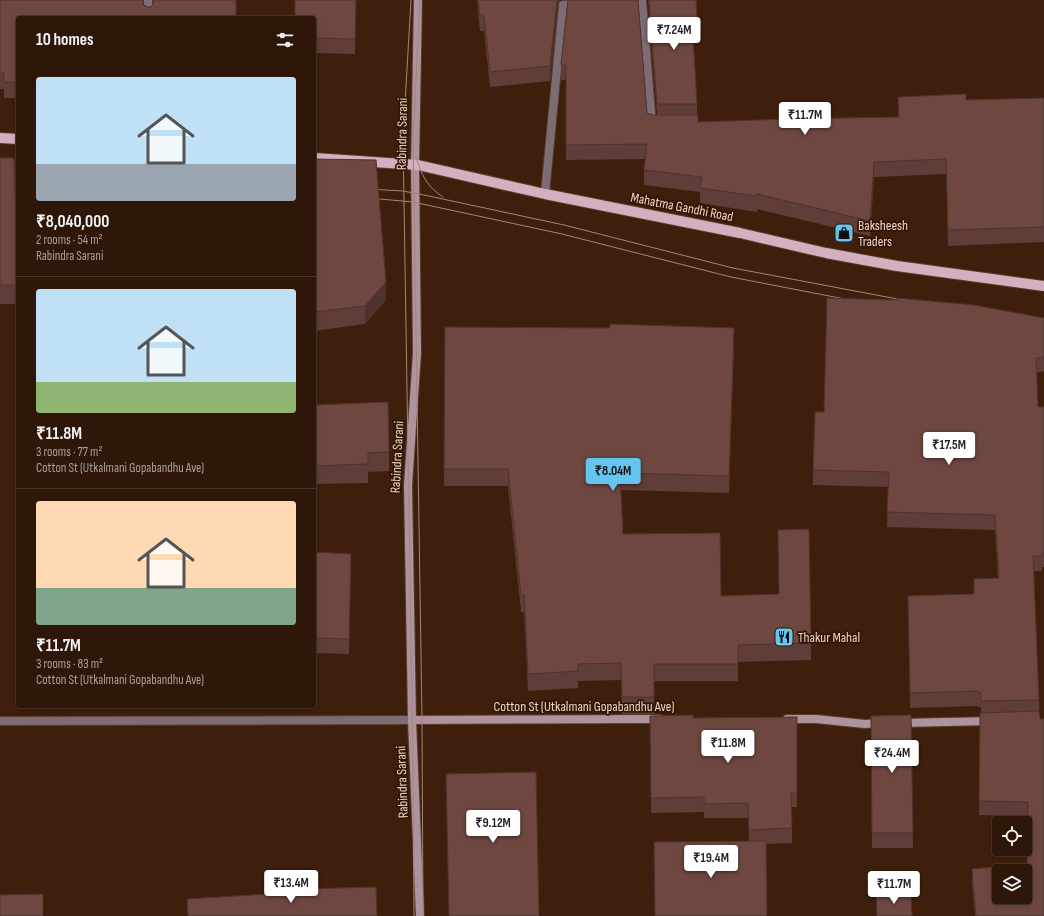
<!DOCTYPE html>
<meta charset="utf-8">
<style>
body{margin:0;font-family:"Sofia Sans Condensed",sans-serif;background:#362012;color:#f1f3f6;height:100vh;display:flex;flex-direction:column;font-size:15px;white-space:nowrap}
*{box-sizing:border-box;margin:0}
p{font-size:13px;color:#a79f9c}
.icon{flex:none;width:22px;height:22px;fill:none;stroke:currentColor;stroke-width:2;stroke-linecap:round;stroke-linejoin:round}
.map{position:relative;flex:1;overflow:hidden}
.side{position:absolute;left:16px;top:16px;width:300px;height:692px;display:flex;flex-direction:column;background:#2e1709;border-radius:4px;box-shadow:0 2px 6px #0003,0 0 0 1px #49362a}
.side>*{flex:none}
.tools{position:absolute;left:992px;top:816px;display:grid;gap:8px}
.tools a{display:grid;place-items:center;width:40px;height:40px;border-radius:4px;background:#2e1709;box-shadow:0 2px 6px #0003,0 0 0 1px #49362a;font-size:20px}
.price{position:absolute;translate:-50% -34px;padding:0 9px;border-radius:4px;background:#fff;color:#222;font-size:13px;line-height:26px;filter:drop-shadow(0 1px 2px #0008)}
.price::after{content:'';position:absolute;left:50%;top:24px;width:12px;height:9px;margin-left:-6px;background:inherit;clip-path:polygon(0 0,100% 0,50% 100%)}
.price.on{background:#65c5ef;color:#111}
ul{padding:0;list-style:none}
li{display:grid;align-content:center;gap:8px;height:212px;padding:0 20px}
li+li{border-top:1px solid #49362a}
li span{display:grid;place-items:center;height:124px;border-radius:4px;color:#555}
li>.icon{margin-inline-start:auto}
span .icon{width:72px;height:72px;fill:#fffc;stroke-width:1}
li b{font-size:17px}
h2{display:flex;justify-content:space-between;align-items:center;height:48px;padding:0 20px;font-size:17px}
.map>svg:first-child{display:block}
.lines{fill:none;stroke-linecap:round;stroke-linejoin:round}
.street-casing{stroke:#593c2a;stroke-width:10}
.secondary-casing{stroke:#593c2a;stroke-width:10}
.primary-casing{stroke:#593c2a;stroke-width:12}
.street{stroke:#7d6c74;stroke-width:8}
.secondary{stroke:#ae929e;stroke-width:8}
.primary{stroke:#d4afc0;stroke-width:10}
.tram{stroke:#a08779;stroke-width:1}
.wall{fill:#5f3d38}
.shaded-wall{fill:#4e322e}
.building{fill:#6f4741;stroke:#4e322e;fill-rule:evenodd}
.labels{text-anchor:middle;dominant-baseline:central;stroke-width:3.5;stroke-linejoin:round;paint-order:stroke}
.street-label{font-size:14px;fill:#e9d4c9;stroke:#331503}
.poi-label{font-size:14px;fill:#e9d4c9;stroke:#331503;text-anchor:start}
</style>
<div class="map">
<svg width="1044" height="916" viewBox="0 0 1044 916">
<rect width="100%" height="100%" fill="#3e1f0c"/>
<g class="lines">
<defs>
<path id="street" d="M148 0V18
M642 0 652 125
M545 194 563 5 578 4
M0 721 412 720"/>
<path id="secondary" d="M418 0 415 165 417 353 408 485 412 720 420 916
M787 719H816L865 724 881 723
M412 720 660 719
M901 723 991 721"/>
<path id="primary" d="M0 138 18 139
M314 158 418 165 545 194 740 233 826 253 897 266 1044 286"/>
</defs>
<use href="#street" class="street-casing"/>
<use href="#secondary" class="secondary-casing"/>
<use href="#primary" class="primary-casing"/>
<use href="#street" class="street"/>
<use href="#secondary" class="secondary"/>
<use href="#primary" class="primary"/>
<path class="tram" d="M411 0 403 138 413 768 414 916
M420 0 413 138 422 720 423 916
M416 157C422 175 426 186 443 197
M368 189 403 191 424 195 564 225 733 268 908 301
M368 198 413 202 562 234 731 277 855 301"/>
</g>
<path class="wall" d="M0 0 143 2V5L148 7 18 18V98H4V89H0Z
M356 0 355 54 314 53V18Z
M477 0H562L559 2 550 81 490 87 484 31H480Z
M568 0 647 113 652 115H657L648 0H696L697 19V34L693 35 697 104V115L698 122 898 117V97L966 100 1044 98V242L948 246 946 174 874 177 870 236 757 209V212L700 203V192L644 185V170L645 159 566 160V80H561V65Z
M0 158 18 285V304H0Z
M314 159 386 300 365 324 314 331Z
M1044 318V371L1037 373 1038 407H1044V567H1042V571H1034L1039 700 1044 916H975L972 883V869L1027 864 1028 816 979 815 981 707H978V706L910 708 908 596 974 594V579L998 578 995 530 887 527 888 487 813 485V470L824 412Z
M445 327 734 345 729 493 621 490 623 534 721 596 811 643V660L738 662V681H654V714H622L621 680 578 681V688L528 691 524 612H521L508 486H444Z
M17 355H18V397L17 374Z
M314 405 389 452V471L368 472V483L314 484Z
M314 552 351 569 349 654 314 653Z
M911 715 913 848H872L871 716Z
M797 717V807H792V843L766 844 749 841 748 818H704V812L651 813 650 730 693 718Z
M446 774 539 916H449Z"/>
<path class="shaded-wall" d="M557 0H562L559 2 550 81V66Z
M874 162V177L870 236V221Z
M386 282V300L365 324V306Z
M734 328V345L729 493V476Z
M351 554V569L349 654V639Z"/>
<path class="building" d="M0 0H143V5L148 7H151L154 2 153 0H236V18H18V82H4V73H0Z
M295 0H356L355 39 314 38V18H295Z
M478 0H557L550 66 490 72 484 16H480Z
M568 0H638L647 113 652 115H698V122L787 119 899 117 898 97 966 94V100L1044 98V227L948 230 946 159 874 162 870 221 757 194V196L700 188 702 177 644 170 647 144 566 145V65H561Z
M649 0H696L697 19 692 20 697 104H657Z
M0 158H14L18 285H0Z
M314 159 376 160 386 282 365 306 314 312Z
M827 298 897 300V298L974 305 1044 318V357L1036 358 1038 407H1044V553H1042V556H1033L1039 700 981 701V693H978V691L910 693 908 596 974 594V579L999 578 995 515 887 512 889 472 813 470 815 412H824Z
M610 324 734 328 729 476 620 473 623 534 720 533 721 596 779 594 778 530 809 529 811 643 738 645V664H654V697H622L621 663 578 664V671L528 674 524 595H521L508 469H444L445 327 610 328Z
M17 355H18V379Z
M388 402 389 452 368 453V464L314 466V405Z
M314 552 351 554 349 639 314 638Z
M1039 711 1040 719H1044V916H976L972 869 1027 864 1028 802 979 801 980 713ZM999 871H1025V897H999Z
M693 715V718L797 717V793H791L792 828 749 830 748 803 704 804V797L651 798 650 716Z
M911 715 913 833H872L871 716Z
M536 772 539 916H449L446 774Z
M766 841 767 916H655L654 842Z
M376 887 377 916H188L187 899 300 892V889Z
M911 893 912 916H877L876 894Z
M43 894V916H0V895Z"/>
<defs>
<symbol id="shop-square" viewBox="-11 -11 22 22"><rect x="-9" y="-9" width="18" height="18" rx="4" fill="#65c5ef" stroke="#331503"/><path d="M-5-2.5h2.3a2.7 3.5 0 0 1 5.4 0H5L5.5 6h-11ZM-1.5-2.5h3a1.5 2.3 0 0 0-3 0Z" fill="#111"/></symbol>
<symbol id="restaurant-square" viewBox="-11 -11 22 22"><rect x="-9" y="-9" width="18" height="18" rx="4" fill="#65c5ef" stroke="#331503"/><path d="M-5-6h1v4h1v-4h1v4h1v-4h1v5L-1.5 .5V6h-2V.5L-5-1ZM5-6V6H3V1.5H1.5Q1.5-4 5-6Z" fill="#111"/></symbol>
</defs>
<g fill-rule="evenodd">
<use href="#shop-square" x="833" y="222" width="22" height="22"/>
<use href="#restaurant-square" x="773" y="626" width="22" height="22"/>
</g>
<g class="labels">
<g class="street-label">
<text transform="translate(402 134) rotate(-89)">Rabindra Sarani</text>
<text transform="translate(682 207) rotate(11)">Mahatma Gandhi Road</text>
<text transform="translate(397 457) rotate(-87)">Rabindra Sarani</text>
<text x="584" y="706">Cotton St (Utkalmani Gopabandhu Ave)</text>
<text transform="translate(402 782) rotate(-92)">Rabindra Sarani</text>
</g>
<g class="poi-label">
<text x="858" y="225">Baksheesh<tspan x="858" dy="16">Traders</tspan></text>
<text x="798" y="637">Thakur Mahal</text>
</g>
</g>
</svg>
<div class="tools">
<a><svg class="icon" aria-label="locate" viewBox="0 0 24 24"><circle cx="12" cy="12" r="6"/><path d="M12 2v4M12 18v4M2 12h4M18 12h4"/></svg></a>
<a><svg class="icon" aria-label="layers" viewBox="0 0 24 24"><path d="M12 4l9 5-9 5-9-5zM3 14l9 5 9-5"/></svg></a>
</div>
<b class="price" style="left:674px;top:51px">₹7.24M</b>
<b class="price" style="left:805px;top:136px">₹11.7M</b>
<b class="price" style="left:949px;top:466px">₹17.5M</b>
<b class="price on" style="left:613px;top:492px">₹8.04M</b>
<b class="price" style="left:728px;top:764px">₹11.8M</b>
<b class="price" style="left:892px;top:774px">₹24.4M</b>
<b class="price" style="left:493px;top:844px">₹9.12M</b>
<b class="price" style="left:711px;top:879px">₹19.4M</b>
<b class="price" style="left:291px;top:904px">₹13.4M</b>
<b class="price" style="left:894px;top:905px">₹11.7M</b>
<section class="side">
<h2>10 homes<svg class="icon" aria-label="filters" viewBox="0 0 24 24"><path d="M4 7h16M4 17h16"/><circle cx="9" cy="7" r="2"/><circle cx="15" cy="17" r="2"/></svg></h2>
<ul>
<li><span style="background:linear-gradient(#bfe0f5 70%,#9aa5b1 0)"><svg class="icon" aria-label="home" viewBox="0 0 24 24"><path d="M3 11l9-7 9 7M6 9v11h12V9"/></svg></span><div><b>₹8,040,000</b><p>2 rooms · 54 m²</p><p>Rabindra Sarani</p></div></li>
<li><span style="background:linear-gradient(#bfe0f5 75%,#8fb573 0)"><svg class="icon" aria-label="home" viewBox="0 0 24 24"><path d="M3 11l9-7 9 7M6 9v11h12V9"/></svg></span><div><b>₹11.8M</b><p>3 rooms · 77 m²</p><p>Cotton St (Utkalmani Gopabandhu Ave)</p></div></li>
<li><span style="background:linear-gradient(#ffd9b3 70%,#7fa58c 0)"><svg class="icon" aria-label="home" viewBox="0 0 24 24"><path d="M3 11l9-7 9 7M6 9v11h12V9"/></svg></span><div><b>₹11.7M</b><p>3 rooms · 83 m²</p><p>Cotton St (Utkalmani Gopabandhu Ave)</p></div></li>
</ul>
</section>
</div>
